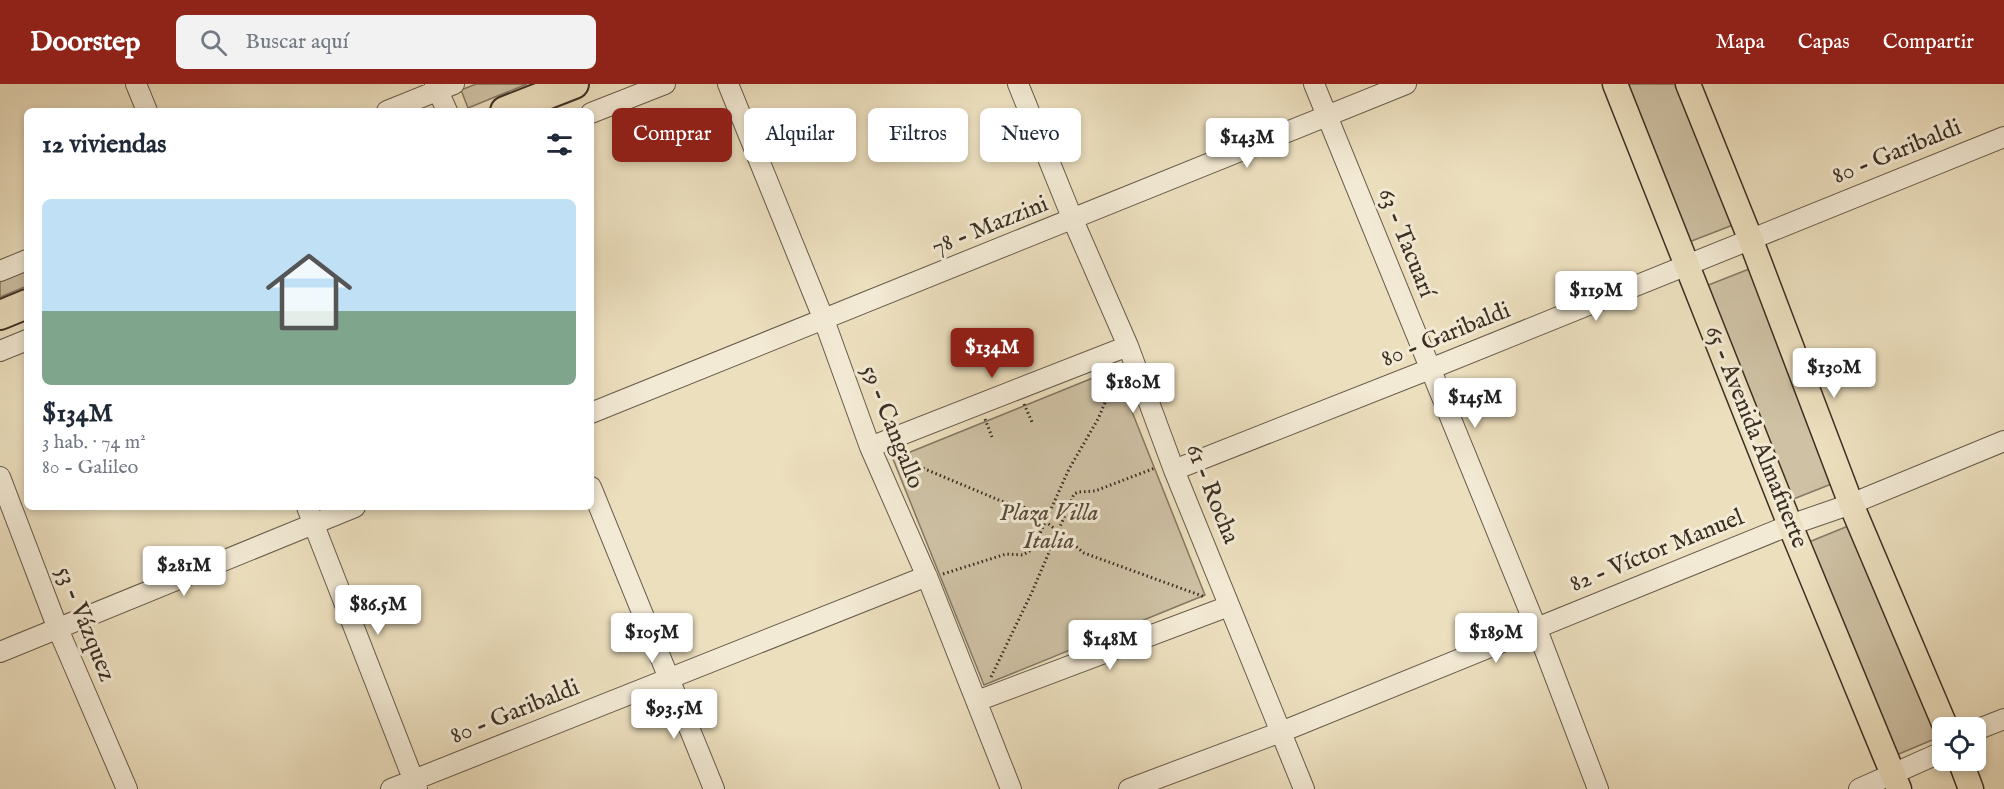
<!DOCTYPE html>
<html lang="es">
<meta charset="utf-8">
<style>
body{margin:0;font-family:"IM FELL English",serif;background:#f2f2f3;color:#1f2937;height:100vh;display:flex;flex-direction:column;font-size:22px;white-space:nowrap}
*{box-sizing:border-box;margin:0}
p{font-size:20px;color:#747a83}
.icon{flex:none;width:33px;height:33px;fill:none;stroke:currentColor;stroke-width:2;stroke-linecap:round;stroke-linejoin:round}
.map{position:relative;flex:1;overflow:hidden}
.drawer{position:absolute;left:24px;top:24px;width:570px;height:402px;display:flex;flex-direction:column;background:#fff;border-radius:9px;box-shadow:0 3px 9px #0003}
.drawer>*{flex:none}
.banner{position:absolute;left:612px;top:24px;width:570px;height:54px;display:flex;gap:12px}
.buttons{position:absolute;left:1932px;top:633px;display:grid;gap:12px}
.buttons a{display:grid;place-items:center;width:54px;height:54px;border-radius:9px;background:#fff;box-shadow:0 3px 9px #0003;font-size:30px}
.price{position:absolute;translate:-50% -51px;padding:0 14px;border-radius:6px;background:#fff;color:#222;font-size:20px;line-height:39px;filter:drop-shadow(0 2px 3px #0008)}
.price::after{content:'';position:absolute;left:50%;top:36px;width:18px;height:14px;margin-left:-9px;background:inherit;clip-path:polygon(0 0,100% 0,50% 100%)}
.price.active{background:#8f2418;color:#fff}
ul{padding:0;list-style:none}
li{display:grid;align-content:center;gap:12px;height:318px;padding:0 18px}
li+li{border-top:2px solid #e0e1e3}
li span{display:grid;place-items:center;height:186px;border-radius:9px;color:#555}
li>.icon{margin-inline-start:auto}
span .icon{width:108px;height:108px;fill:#fffc;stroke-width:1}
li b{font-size:26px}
h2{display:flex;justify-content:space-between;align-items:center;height:72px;padding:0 18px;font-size:26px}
.chip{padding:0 21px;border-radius:9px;background:#fff;box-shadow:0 3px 9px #0003;font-size:21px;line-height:54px}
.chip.active{background:#8f2418;color:#fff}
header{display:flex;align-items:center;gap:36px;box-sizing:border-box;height:84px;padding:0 30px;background:#8f2418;color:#fff}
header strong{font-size:28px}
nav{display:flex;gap:33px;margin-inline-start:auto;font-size:21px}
.search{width:420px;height:54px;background:#f2f2f3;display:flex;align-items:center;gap:15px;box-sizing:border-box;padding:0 21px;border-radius:9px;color:#747a83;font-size:22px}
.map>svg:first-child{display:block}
.green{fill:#cec1a4;stroke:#847864;stroke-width:1.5}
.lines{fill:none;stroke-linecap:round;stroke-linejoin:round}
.minor-casing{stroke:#675b4a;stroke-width:22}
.major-casing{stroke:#3b2f23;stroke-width:27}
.highway-casing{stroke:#3b2f23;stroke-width:32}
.path{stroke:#3b2f23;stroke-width:3;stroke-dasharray:1.5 3;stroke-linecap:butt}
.minor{stroke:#f3ead5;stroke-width:20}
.major{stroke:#ecdfbe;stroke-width:24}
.highway{stroke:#ecdfbe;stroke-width:28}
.labels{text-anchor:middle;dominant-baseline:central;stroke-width:6;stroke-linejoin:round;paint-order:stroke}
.street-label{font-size:24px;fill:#3b2f23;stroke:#f3ead5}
.park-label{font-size:24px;font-style:italic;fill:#584c3d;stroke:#f3ead5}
</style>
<header>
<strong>Doorstep</strong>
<div class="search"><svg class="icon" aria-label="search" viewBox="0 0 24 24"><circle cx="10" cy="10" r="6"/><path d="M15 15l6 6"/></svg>Buscar aquí</div>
<nav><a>Mapa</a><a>Capas</a><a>Compartir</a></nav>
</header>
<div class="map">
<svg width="2004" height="705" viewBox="0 0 2004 705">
<rect width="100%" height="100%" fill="#ecdfbe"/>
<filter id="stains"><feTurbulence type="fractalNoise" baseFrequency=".00333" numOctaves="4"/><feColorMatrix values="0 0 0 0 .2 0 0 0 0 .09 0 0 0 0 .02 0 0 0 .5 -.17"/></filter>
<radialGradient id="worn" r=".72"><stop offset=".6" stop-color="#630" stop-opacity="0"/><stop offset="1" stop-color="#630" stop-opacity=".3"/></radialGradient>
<path class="green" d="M476 0H527L468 24 461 6Z
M1627 0H1677L1733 141 1689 158Z
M27 183V202L0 213V194Z
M1749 185 1834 399 1791 416 1706 202Z
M1115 285 1205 511 984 601 893 375Z
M1853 440 1937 654 1894 672 1809 458Z"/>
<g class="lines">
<defs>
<path id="minor" d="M136 0 147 27
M435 0 447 27
M728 0 824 236 870 363 928 495 1011 705
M1018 0 1073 136 1128 262 1174 386 1304 705
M1314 0 1536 543 1598 705
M387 27 454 0
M591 29 665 0
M0 187 27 176
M0 267 27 256
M591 329 1406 0
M870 363 1128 262
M1174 386 1430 285 2004 53
M0 393 58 545 127 705
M591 403 714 705
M307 423 417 705
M0 568 355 423
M977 617 1229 522
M1976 646 2004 635
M391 705 927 492
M1129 705 1281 648 1790 441 1851 420 2004 357
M1859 705 1942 668"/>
<path id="major" d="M1615 0 1790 441 1899 705
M1688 0 1750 154 1851 420 1946 644
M1960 676 1971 705"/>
<path id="highway" d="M505 27 574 0
M0 231 27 220"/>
</defs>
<use href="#minor" class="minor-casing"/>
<use href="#major" class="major-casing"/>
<use href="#highway" class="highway-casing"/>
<path class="path" d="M1024 320 1032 338
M985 335 992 353
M894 372 1001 417 1049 430
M1045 437 1084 469 1205 513
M943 490 1006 470 1023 471 1033 465 1069 385 1098 335 1119 286
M991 593 1032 508 1074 410 1078 408 1095 407 1155 384"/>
<use href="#minor" class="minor"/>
<use href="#major" class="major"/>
<use href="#highway" class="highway"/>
</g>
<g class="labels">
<g class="street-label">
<text transform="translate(1897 68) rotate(-22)">80 - Garibaldi</text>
<text transform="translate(990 142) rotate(-22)">78 - Mazzini</text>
<text transform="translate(1406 159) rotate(68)">63 - Tacuarí</text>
<text transform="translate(1446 251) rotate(-22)">80 - Garibaldi</text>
<text transform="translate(892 343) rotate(68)">59 - Cangallo</text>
<text transform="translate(1756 353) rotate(68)">65 - Avenida Almafuerte</text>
<text transform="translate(1212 410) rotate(68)">61 - Rocha</text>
<text transform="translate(1657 467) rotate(-22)">82 - Víctor Manuel</text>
<text transform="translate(85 540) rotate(68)">53 - Vázquez</text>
<text transform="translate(515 628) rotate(-22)">80 - Garibaldi</text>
</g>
<g class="park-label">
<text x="1049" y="429">Plaza Villa<tspan x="1049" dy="28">Italia</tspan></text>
</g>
</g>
<rect width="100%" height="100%" filter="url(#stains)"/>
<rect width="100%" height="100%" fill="url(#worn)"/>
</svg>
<div class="buttons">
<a><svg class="icon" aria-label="locate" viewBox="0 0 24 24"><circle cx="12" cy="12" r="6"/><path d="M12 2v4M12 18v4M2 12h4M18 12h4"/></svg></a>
</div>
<b class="price" style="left:1247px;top:85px">$143M</b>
<b class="price" style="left:1596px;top:238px">$119M</b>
<b class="price active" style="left:992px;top:295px">$134M</b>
<b class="price" style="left:1834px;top:315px">$130M</b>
<b class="price" style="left:1133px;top:330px">$180M</b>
<b class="price" style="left:1475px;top:345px">$145M</b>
<b class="price" style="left:184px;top:513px">$281M</b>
<b class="price" style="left:378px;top:552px">$86.5M</b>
<b class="price" style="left:652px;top:580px">$105M</b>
<b class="price" style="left:1496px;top:580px">$189M</b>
<b class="price" style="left:1110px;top:587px">$148M</b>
<b class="price" style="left:674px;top:656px">$93.5M</b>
<div class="banner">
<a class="chip active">Comprar</a>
<a class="chip">Alquilar</a>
<a class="chip">Filtros</a>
<a class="chip">Nuevo</a>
</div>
<section class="drawer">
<h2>12 viviendas<svg class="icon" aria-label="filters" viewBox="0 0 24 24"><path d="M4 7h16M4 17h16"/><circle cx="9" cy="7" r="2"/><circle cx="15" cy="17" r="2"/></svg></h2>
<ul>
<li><span style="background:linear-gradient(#bfe0f5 60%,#7fa58c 0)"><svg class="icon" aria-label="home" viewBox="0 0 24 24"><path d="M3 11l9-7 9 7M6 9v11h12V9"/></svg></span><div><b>$134M</b><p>3 hab. · 74 m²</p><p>80 - Galileo</p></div></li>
</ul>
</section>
</div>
